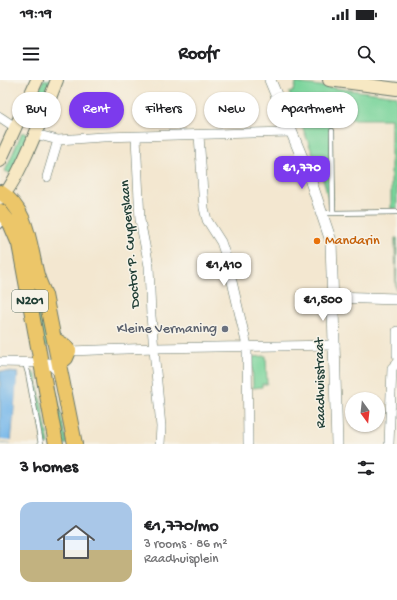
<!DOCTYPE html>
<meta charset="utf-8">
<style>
body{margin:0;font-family:"Gochi Hand",sans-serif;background:#f2f2f2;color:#202124;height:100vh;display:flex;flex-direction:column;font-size:15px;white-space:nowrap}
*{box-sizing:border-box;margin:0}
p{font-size:13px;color:#757577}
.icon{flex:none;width:22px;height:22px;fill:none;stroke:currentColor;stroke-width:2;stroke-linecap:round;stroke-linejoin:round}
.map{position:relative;height:364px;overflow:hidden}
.sheet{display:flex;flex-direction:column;background:#fff;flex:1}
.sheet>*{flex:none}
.top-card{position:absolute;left:12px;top:12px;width:373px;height:36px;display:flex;gap:8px}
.needle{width:26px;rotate:165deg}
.fabs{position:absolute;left:345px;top:312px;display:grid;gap:8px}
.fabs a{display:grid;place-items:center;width:40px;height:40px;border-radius:50%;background:#fff;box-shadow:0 1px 3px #0004;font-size:20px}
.price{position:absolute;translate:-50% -34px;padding:0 9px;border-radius:8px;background:#fff;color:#222;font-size:13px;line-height:26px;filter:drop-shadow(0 1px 2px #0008)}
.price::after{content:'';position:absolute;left:50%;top:24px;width:12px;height:9px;margin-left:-6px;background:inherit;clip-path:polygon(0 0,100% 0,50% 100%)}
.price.active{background:#7c3aed;color:#fff}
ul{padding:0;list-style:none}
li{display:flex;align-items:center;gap:12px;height:100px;padding:0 20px}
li+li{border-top:1px solid #e0e0e0}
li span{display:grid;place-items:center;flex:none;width:112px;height:80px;border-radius:12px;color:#555}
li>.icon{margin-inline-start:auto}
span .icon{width:48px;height:48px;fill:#fffc;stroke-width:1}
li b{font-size:17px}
h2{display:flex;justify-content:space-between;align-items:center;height:48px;padding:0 20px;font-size:17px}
.tag{padding:0 14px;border-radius:18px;background:#fff;box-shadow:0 1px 3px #0004;font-size:14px;line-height:36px}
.tag.active{background:#7c3aed;color:#fff}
.status{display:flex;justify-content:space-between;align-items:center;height:28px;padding:0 20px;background:#fff;direction:ltr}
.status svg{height:11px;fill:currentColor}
header{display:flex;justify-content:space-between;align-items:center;height:52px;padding:0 20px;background:#fff;font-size:18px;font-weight:800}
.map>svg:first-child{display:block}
.green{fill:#7ad49b;stroke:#4c8868}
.forest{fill:#63b683;stroke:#417a5c}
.water{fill:#76b7ea;stroke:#4a7a8f}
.pier{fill:#f3e7d0}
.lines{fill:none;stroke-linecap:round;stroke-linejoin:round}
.service-casing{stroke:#69786b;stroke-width:6}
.pedestrian-casing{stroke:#69786b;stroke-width:8}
.minor-casing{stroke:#69786b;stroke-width:10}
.tertiary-casing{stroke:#69786b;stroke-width:12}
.secondary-casing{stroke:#69786b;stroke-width:14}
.primary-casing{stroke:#69786b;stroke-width:16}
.service{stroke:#fff;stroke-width:4.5}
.pedestrian{stroke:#fff;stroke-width:6}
.minor{stroke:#fff;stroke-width:9}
.tertiary{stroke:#fff;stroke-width:11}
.secondary{stroke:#f7e8c3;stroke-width:12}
.primary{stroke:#ecc669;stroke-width:14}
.food-dot{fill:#e8710a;stroke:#f7f3e8;stroke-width:1.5}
.worship-dot{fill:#6b7280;stroke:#f7f3e8;stroke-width:1.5}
.labels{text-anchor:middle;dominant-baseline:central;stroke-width:3;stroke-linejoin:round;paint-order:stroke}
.shield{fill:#f7f3e8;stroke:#60746a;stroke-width:1}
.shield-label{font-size:13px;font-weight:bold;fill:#1f3d34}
.food-label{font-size:14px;fill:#c56008;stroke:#f7f3e8;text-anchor:start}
.street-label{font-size:14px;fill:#1f3d34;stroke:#f7f3e8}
.worship-label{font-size:14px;fill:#5b616d;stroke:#f7f3e8;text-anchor:end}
</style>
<div class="status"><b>19:19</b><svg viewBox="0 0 49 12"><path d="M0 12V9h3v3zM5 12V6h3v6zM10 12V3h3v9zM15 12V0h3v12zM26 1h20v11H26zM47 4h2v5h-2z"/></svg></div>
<header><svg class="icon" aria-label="menu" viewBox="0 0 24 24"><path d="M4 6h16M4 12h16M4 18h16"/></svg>Roofr<svg class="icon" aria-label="search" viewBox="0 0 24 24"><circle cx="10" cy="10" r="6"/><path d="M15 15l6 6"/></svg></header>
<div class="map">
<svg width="397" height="364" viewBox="0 0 397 364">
<rect width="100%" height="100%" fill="#f7f3e8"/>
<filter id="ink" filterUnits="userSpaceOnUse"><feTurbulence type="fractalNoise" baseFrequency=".025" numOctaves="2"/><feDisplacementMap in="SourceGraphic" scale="8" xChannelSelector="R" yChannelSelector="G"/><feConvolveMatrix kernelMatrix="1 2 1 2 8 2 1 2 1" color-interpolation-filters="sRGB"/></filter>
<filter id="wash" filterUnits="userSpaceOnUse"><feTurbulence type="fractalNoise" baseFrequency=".012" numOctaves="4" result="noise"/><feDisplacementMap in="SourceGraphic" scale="16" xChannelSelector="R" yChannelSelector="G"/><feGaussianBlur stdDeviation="0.9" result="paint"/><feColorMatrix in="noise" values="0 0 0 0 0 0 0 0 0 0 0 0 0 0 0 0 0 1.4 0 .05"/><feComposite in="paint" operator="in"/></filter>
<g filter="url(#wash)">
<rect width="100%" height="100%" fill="#f3e7d0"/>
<path class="green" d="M43 0H52L36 42 28 38Z
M296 3 397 16V128L391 129V39H331L332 125H329L325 105 289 13 294 11Z
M22 52 31 55 14 95 5 91Z
M11 128 19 138 51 266H42L6 132Z
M266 276 267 304H262V307L253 308 252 277Z
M49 288 53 295 67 364H60Z
M32 291 36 295 49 364H44Z"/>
<path class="forest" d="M395 158H397L396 210Z"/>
<path class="water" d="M0 291 18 293 11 364 0 363Z"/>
<path class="pier" d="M17 298 19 299 13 364 0 363V359L12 360Z"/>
</g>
<g filter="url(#ink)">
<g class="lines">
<defs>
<path id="service" d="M323 133H333L332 51
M333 133 397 132
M25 283 28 293 41 364"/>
<path id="pedestrian" d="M0 145 1 143"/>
<path id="minor" d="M0 37 15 47
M35 54 58 60 103 57 291 52
M199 55 204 128 207 140 221 162 227 180 247 266 248 364
M136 57 140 140 149 186 151 236 161 347 160 364
M47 97 58 60
M397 251V275
M69 271 155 268 335 265
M0 282 49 283 59 293
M389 364 392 288 397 283"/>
<path id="tertiary" d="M270 0 306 87 331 161 337 364
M334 217 397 219"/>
<path id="secondary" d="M329 0 397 9
M0 81 37 0
M0 118C16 109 48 22 57 0"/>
<path id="primary" d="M0 112C29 130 29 165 37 195 39 202 42 208 45 215L75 364
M0 131 10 143 19 164 56 364
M54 259 64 265 69 271 66 278 59 284"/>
</defs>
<use href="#service" class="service-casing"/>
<use href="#pedestrian" class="pedestrian-casing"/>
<use href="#minor" class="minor-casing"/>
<use href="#tertiary" class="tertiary-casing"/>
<use href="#secondary" class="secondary-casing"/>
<use href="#primary" class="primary-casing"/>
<use href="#service" class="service"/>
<use href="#pedestrian" class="pedestrian"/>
<use href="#minor" class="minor"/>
<use href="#tertiary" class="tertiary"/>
<use href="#secondary" class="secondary"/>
<use href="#primary" class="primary"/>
</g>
</g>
<circle class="food-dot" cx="317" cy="161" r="4"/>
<circle class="worship-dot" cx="225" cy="249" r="4"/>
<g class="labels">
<rect class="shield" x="12" y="210" width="36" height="22" rx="3"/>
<g class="shield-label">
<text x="30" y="221">N201</text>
</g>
<g class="food-label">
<text x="325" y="161">Mandarin</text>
</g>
<g class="street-label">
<text transform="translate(131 164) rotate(-95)">Doctor P. Cuyperslaan</text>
<text transform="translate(321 303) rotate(-91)">Raadhuisstraat</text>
</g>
<g class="worship-label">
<text x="217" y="249">Kleine Vermaning</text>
</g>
</g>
</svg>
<div class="fabs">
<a><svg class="needle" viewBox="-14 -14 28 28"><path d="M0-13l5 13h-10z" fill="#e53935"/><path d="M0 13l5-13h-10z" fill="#757577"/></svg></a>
</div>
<b class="price active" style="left:302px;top:110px">€1,770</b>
<b class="price" style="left:224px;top:207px">€1,410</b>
<b class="price" style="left:323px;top:242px">€1,500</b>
<div class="top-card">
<a class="tag">Buy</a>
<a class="tag active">Rent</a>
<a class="tag">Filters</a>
<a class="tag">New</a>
<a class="tag">Apartment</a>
</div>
</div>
<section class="sheet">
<h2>3 homes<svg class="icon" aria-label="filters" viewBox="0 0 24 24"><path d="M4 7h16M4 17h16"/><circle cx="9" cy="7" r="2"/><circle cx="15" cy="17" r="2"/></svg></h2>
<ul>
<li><span style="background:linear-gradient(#a9c7e8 60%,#c2b280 0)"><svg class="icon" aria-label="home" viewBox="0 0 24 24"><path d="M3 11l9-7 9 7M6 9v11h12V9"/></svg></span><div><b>€1,770/mo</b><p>3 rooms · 86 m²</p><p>Raadhuisplein</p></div></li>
</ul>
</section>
